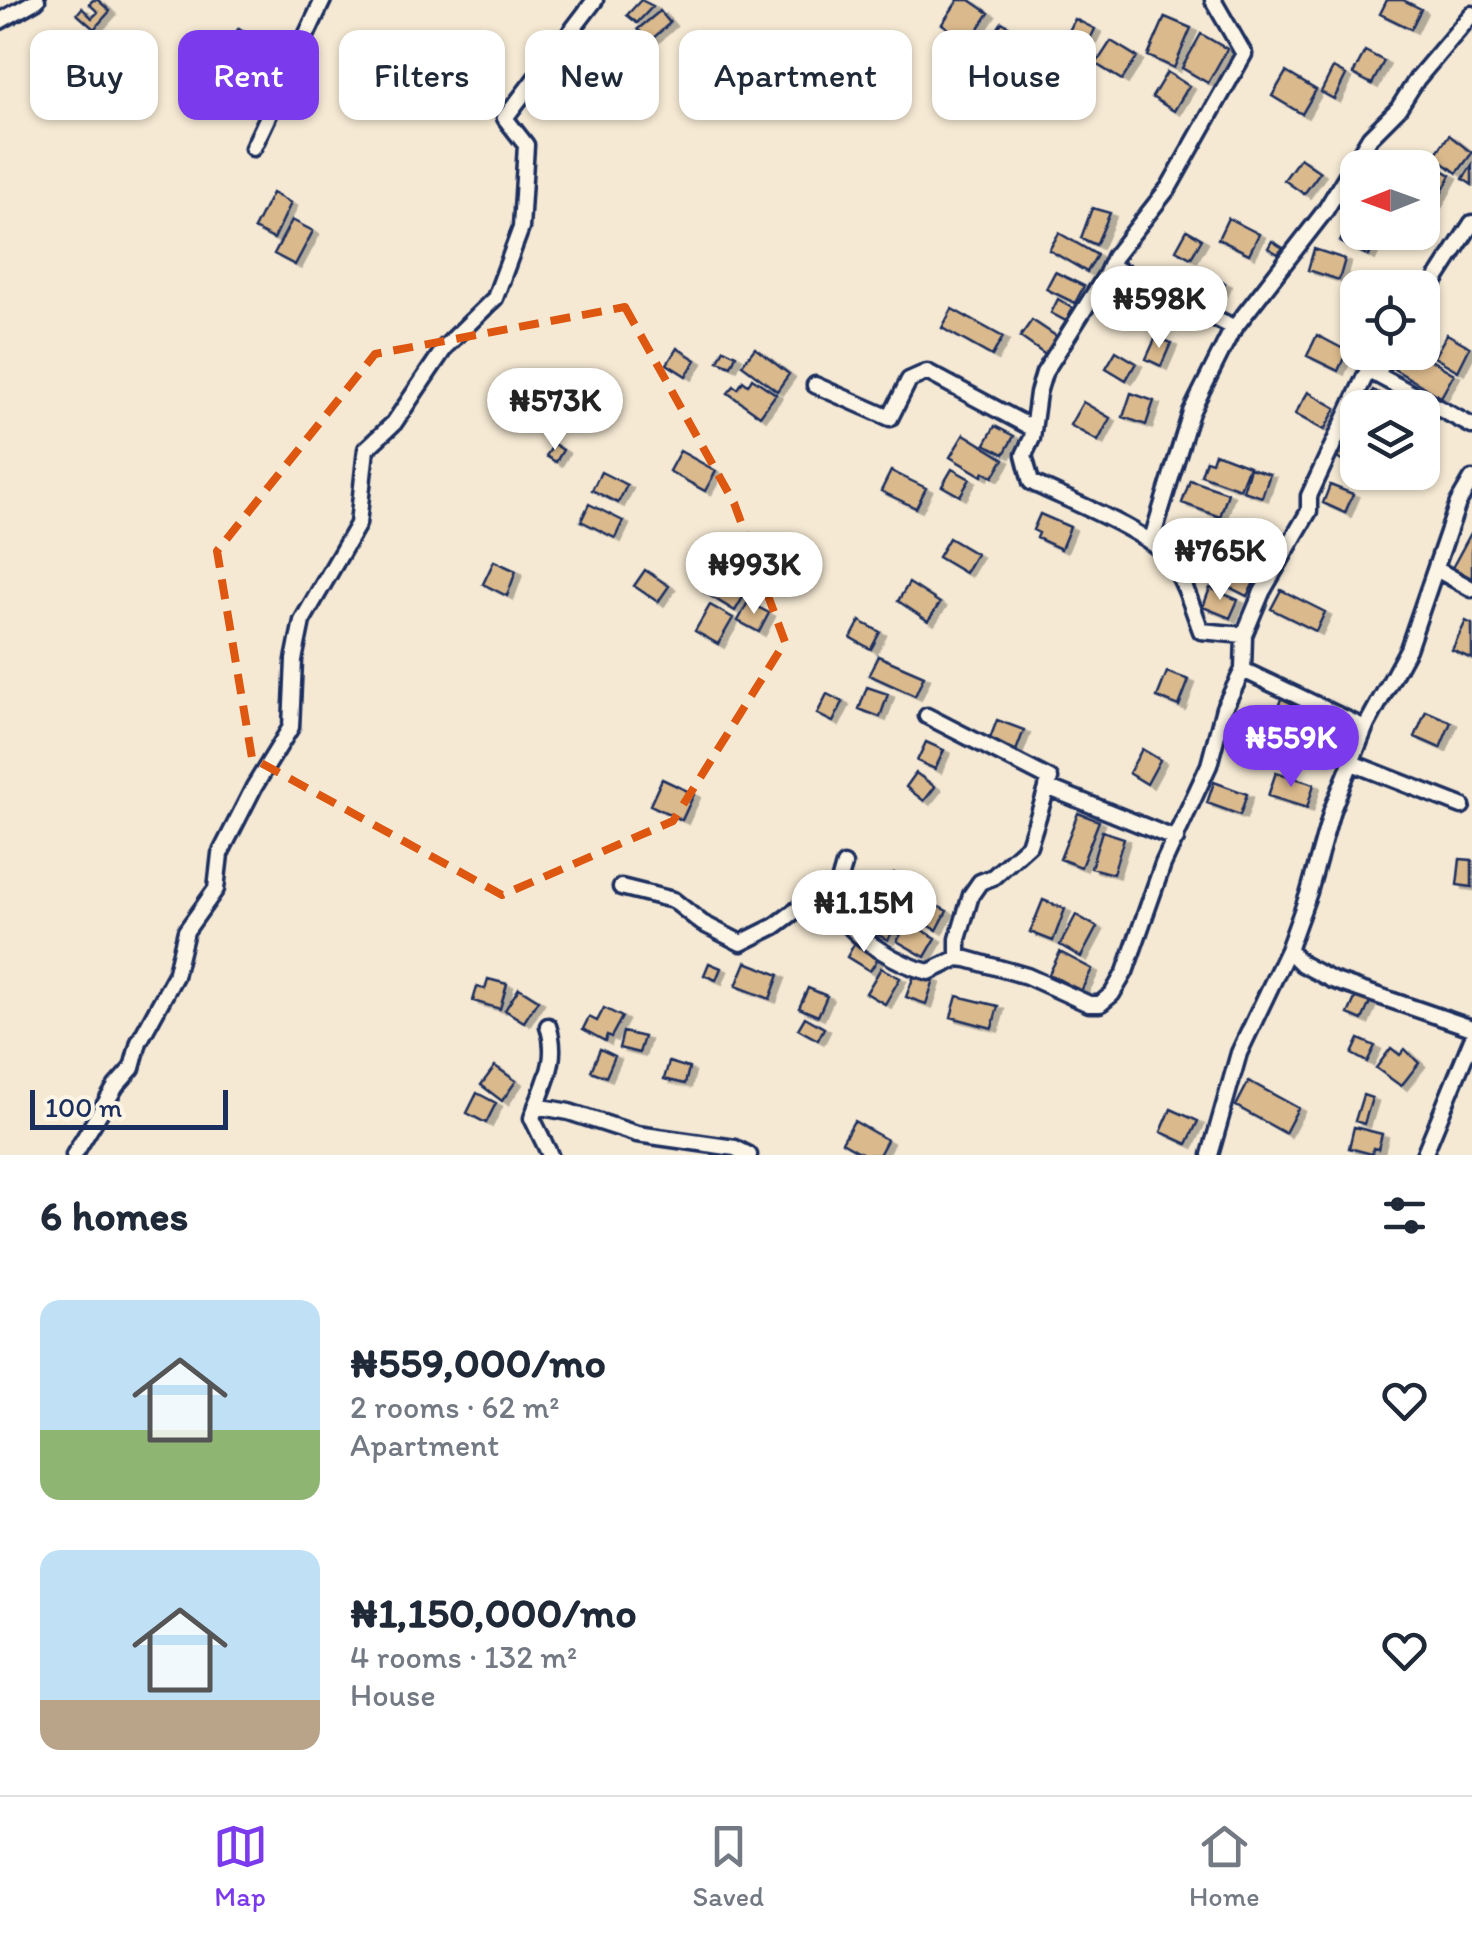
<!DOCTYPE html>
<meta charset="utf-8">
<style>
body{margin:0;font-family:Itim,sans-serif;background:#f2f2f3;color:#1f2937;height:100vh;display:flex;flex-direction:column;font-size:38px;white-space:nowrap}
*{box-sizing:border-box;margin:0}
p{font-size:32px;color:#747a83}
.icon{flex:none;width:55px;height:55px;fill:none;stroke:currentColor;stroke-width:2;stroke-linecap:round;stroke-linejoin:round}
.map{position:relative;height:1155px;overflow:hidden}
.details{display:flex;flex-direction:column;background:#fff;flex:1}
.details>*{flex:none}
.top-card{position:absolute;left:30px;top:30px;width:1412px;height:90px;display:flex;gap:20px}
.needle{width:65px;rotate:269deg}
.fabs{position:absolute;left:1340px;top:150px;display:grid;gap:20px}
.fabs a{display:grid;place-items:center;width:100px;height:100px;border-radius:20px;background:#fff;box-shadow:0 2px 8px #0004;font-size:50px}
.scale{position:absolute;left:30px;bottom:25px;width:198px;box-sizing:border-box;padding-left:10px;border:5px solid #1b2f5e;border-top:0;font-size:28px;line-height:35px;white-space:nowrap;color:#1b2f5e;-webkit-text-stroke:8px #fcf5e5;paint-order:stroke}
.price{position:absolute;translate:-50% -85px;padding:0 22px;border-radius:35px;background:#fff;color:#222;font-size:32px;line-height:65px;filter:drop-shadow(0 2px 5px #0008)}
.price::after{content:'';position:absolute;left:50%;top:60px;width:30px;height:22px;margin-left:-15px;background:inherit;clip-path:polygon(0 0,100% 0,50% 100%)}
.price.current{background:#7c3aed;color:#fff}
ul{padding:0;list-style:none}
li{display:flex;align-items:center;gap:30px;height:250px;padding:0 40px}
li span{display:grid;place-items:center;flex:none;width:280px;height:200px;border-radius:20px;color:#555}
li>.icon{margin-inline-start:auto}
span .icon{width:120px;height:120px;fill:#fffc;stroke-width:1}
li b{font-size:42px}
h2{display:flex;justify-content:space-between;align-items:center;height:120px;padding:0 40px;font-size:42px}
.tag{padding:0 35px;border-radius:20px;background:#fff;box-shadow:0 2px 8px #0004;font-size:35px;line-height:90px}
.tag.current{background:#7c3aed;color:#fff}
.tab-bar{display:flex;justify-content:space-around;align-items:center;height:140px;border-top:2px solid #e0e1e3;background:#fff;font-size:28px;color:#747a83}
.tab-bar a{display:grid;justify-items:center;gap:5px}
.tab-bar .current{color:#7c3aed}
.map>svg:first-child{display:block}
.building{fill:#dab98c;stroke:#1b2f5e;stroke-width:2.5;filter:url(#shadow)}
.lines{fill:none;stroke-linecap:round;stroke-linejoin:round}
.minor-casing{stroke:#1b2f5e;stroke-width:21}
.minor{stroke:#fcf5e5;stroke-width:14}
.marked{fill:none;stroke:#de5710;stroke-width:8;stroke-dasharray:20 12;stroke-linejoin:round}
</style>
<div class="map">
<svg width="1472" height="1155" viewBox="0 0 1472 1155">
<defs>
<filter id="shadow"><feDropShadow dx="6" dy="3.5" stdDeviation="0" flood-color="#0004"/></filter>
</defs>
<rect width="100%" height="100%" fill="#f5e9d3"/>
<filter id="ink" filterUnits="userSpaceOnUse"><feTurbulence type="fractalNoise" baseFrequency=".01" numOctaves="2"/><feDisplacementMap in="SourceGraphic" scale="20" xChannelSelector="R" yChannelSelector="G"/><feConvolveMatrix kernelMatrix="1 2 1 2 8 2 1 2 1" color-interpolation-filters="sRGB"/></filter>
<g filter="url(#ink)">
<path class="building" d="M93 0H98L110 11 94 29 77 14 82 8 92 18 98 12 89 4Z
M641 0 653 6 637 23 627 15Z
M958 0H970L989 13 969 43 942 24Z
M1387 0H1403L1421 9 1411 29 1380 14Z
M660 11 670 23 649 42 638 29Z
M1165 17 1191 28 1174 68 1148 56Z
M1075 19 1095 29 1085 49 1065 39Z
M1002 22 1018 32 1004 55 987 45Z
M239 28 265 47 252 65 226 45Z
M1201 34 1227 49 1208 83 1182 68Z
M1111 41 1137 57 1122 80 1096 64Z
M1365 51 1384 61 1372 84 1353 74Z
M434 54 453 65 438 91 419 80Z
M1333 68 1346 75 1334 99 1321 92Z
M1167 72 1189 86 1174 111 1152 97Z
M1286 72 1316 90 1302 114 1272 96Z
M1449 135 1472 153 1457 173 1434 156Z
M1300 158 1320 172 1304 194 1284 180Z
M1432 164 1451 175 1436 203 1422 195V182Z
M1472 165V185L1463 179Z
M272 193 291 203 274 239 254 229Z
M1092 208 1110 213 1096 245 1081 238Z
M1228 218 1259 234 1249 254 1218 239Z
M1351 219 1358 222V232L1380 233 1369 256 1340 242Z
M292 220 313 231 295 265 274 254Z
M1187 230 1202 239 1191 258 1176 250Z
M1059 233 1097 255 1087 272 1049 250Z
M1272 241 1283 248 1278 254 1268 248Z
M1314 249 1345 259 1339 280 1308 270Z
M1194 267 1225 283 1215 303 1184 288Z
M1055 272 1084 286 1075 303 1046 289Z
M1058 299 1073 308 1066 321 1051 313Z
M952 309 1003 337 992 356 942 328Z
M1032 320 1059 338 1047 356 1020 337Z
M1447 334 1470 347 1458 371 1434 357Z
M1317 335 1347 351 1338 371 1307 356Z
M1156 337 1171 343 1161 366 1146 359Z
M677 348 696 360 686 376 667 364Z
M755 348 789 374 777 391 742 365Z
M724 349 736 355 731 366 718 361Z
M1116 351 1136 363 1126 380 1106 368Z
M1404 352H1417L1454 374 1441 397 1394 369Z
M752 378 776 394 760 416 728 393 734 386 738 389 743 381 748 385Z
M1373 390 1393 401 1389 408H1365Z
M1308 392 1336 408 1324 430 1295 414Z
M1131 393 1154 401 1146 425 1123 417Z
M1083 402 1110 418 1098 441 1070 425Z
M995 426 1014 436 1004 454 985 444Z
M964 434 1004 459 993 477 984 472 982 476 950 457Z
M554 444 563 450 556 462 546 456Z
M1345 444 1358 452 1357 470 1337 458Z
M680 451 716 471 705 491 669 471Z
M1215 453 1249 466 1240 489 1201 475 1206 460 1212 462Z
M1250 468 1270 474 1262 497 1243 491Z
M952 469 970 479 960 496 942 486Z
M891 471 926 488 916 508 881 491Z
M601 472 627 485 618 503 592 490Z
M1190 480 1228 493 1220 517 1182 503Z
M1330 485 1353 494 1345 513 1323 503Z
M589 504 623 521 615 538 581 521Z
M1040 514 1070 527 1061 549 1037 538 1039 533 1033 530Z
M1471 533H1472V580L1452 568Z
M949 538 976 554 965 573 938 557Z
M1228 559 1258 575 1247 596 1217 581Z
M494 561 516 571 507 596 483 584Z
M645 570 669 586 658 602 634 586Z
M714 575 745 594 735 611 704 592Z
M909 583 940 603 928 621 898 601Z
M1210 588 1238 600 1230 618 1203 607Z
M1281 590 1325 612 1316 631 1271 609Z
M748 602 769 613 759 632 738 621Z
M710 605 733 618 718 644 695 631Z
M860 621 880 632 871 649 851 638Z
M1466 621 1472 624V659L1452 650Z
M878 656 924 676 915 696 869 675Z
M1167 672 1189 680 1179 706 1157 697Z
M867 687 888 694 880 717 859 709Z
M827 694 843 702 833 722 817 714Z
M1282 696 1292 700 1284 724 1273 721Z
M1297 709 1317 718 1308 744 1288 732Z
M1426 711 1451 722 1440 748 1415 737Z
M997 720 1024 730 1016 751 989 741Z
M926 742 944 750 935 769 917 761Z
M1142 749 1160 760 1147 784 1129 773Z
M1276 772 1314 784 1307 808 1268 796Z
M916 773 935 787 924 801 906 787Z
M662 779 694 794 682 820 650 805Z
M1214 782 1247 794 1240 815 1207 803Z
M1078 813 1099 821 1081 867 1060 859Z
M1102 831 1124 838 1113 874 1091 868Z
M1460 859 1472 860V887L1457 885Z
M894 873 915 884 900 913 879 902Z
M922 898 947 911 937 930 912 916Z
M1043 900 1065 909 1053 941 1030 932Z
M874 908 898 921 888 940 864 927Z
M1076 915 1097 927 1081 957 1060 945Z
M908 922 936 938 925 957 897 941Z
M857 939 881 954 870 971 847 957Z
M1060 952 1092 969 1081 991 1049 974Z
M746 962 779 975 770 999 736 986Z
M709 963 721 968 716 980 704 975Z
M881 968 900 978 885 1004 866 993Z
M915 973 934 980 926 1004 906 997Z
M488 979 507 984 500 1009 473 1001 477 987 485 989Z
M519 988 538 1000 524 1022 505 1010Z
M808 988 827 996 818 1016 799 1008Z
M1357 994 1371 1000 1362 1020 1348 1014Z
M957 996 998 1006 992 1028 951 1017Z
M604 1008 622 1017 611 1037 607 1035 605 1041 583 1029 589 1017 597 1021Z
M805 1017 824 1028 818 1040 798 1029Z
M623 1032 644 1037 639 1053 619 1048Z
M1359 1039 1375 1046 1367 1062 1352 1054Z
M1391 1048 1400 1055 1405 1049 1419 1063 1401 1086 1376 1068Z
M600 1049 615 1056 606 1077 591 1071Z
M669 1062 689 1068 685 1084 664 1079Z
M495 1066 516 1081 502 1101 481 1085Z
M1249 1081 1298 1108 1285 1133 1236 1106Z
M477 1093 496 1103 486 1123 467 1113Z
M1363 1095 1372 1098 1364 1124 1355 1121Z
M1171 1109 1198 1121 1187 1144 1161 1132Z
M854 1121 887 1140 879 1155H865L842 1142Z
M1354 1127 1382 1134 1378 1149 1373 1148 1372 1154 1349 1148Z"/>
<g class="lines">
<defs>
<path id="minor" d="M1213 0 1244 54 1169 187 1114 257 1106 275 1044 373 1038 393 1032 438 1024 455 1031 482C1065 499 1149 531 1169 559 1184 580 1192 606 1201 631L1244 635
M0 21 37 0
M253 148 323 0
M1110 266 1235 328
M1422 301 1472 223
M1376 375 1390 352
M815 385 890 418 909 380 927 372 1032 428
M1151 542 1191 412 1231 332 1325 211 1370 137 1398 109 1417 79 1472 14
M1436 569 1472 589
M1243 670 1365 728
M927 716 1050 779 1029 845 993 877 980 882 971 895 958 939V958
M1352 763 1462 806
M1047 787 1176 839
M844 865C840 879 833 897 840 912 852 938 902 966 929 972L958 958 967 959 1027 976 1089 1004H1100L1112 994 1125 972 1163 864 1209 765 1224 708 1243 670 1244 635 1262 592 1309 511V496L1368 370 1472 426
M621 887 673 900 702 923 741 943 775 926 810 900 838 890
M1288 950 1302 964 1332 980 1472 1028
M548 1026C560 1061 543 1085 532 1118L550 1155
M536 1106 569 1112 637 1134 735 1148 749 1155
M74 1155 116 1086 132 1068 139 1042 175 976 186 931 216 889 220 854 254 787 291 727 294 660 302 621 358 524 366 449 394 423 446 346 495 298 521 228 526 145 505 118 595 0
M1210 1155 1239 1053 1288 950 1309 892 1332 810 1365 728 1408 649 1458 503 1472 479
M1424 1155 1472 1039"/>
</defs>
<use href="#minor" class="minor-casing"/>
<use href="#minor" class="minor"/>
</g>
</g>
<path class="marked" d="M625 307 734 503 785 642 673 821 502 895 252 758 217 551 375 354Z"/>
</svg>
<div class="fabs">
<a><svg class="needle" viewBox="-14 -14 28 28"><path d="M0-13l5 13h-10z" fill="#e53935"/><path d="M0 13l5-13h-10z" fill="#747a83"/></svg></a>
<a><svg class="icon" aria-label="locate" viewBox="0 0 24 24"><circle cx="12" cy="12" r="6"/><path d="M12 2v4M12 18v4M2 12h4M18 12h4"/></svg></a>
<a><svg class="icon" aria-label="layers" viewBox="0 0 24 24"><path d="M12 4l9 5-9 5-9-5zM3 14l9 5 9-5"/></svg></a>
</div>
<div class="scale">100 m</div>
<b class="price" style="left:1159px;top:351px">₦598K</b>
<b class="price" style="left:555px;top:453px">₦573K</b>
<b class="price" style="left:1220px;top:603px">₦765K</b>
<b class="price" style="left:754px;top:617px">₦993K</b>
<b class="price current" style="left:1291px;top:790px">₦559K</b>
<b class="price" style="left:864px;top:955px">₦1.15M</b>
<div class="top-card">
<a class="tag">Buy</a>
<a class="tag current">Rent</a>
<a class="tag">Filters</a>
<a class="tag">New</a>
<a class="tag">Apartment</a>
<a class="tag">House</a>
</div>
</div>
<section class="details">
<h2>6 homes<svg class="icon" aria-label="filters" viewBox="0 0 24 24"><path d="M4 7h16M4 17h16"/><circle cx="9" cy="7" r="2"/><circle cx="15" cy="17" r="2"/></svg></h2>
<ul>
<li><span style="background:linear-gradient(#bfe0f5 65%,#8fb573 0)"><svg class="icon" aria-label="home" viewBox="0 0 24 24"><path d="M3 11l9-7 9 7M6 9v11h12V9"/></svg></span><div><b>₦559,000/mo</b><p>2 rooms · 62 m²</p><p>Apartment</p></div><svg class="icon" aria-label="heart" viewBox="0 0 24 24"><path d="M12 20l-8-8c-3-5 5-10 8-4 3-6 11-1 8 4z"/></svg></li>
<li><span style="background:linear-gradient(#bfe0f5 75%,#b9a48a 0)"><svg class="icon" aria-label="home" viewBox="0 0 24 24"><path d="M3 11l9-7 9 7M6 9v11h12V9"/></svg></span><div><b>₦1,150,000/mo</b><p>4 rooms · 132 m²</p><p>House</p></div><svg class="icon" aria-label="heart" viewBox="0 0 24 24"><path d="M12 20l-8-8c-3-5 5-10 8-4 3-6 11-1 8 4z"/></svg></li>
</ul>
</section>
<nav class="tab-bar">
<a class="current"><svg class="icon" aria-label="map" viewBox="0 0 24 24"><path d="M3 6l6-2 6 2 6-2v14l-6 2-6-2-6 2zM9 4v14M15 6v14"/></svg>Map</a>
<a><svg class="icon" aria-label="saved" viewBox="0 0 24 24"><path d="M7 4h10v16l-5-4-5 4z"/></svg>Saved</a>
<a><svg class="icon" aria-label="home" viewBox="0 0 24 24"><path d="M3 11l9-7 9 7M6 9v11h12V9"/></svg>Home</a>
</nav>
